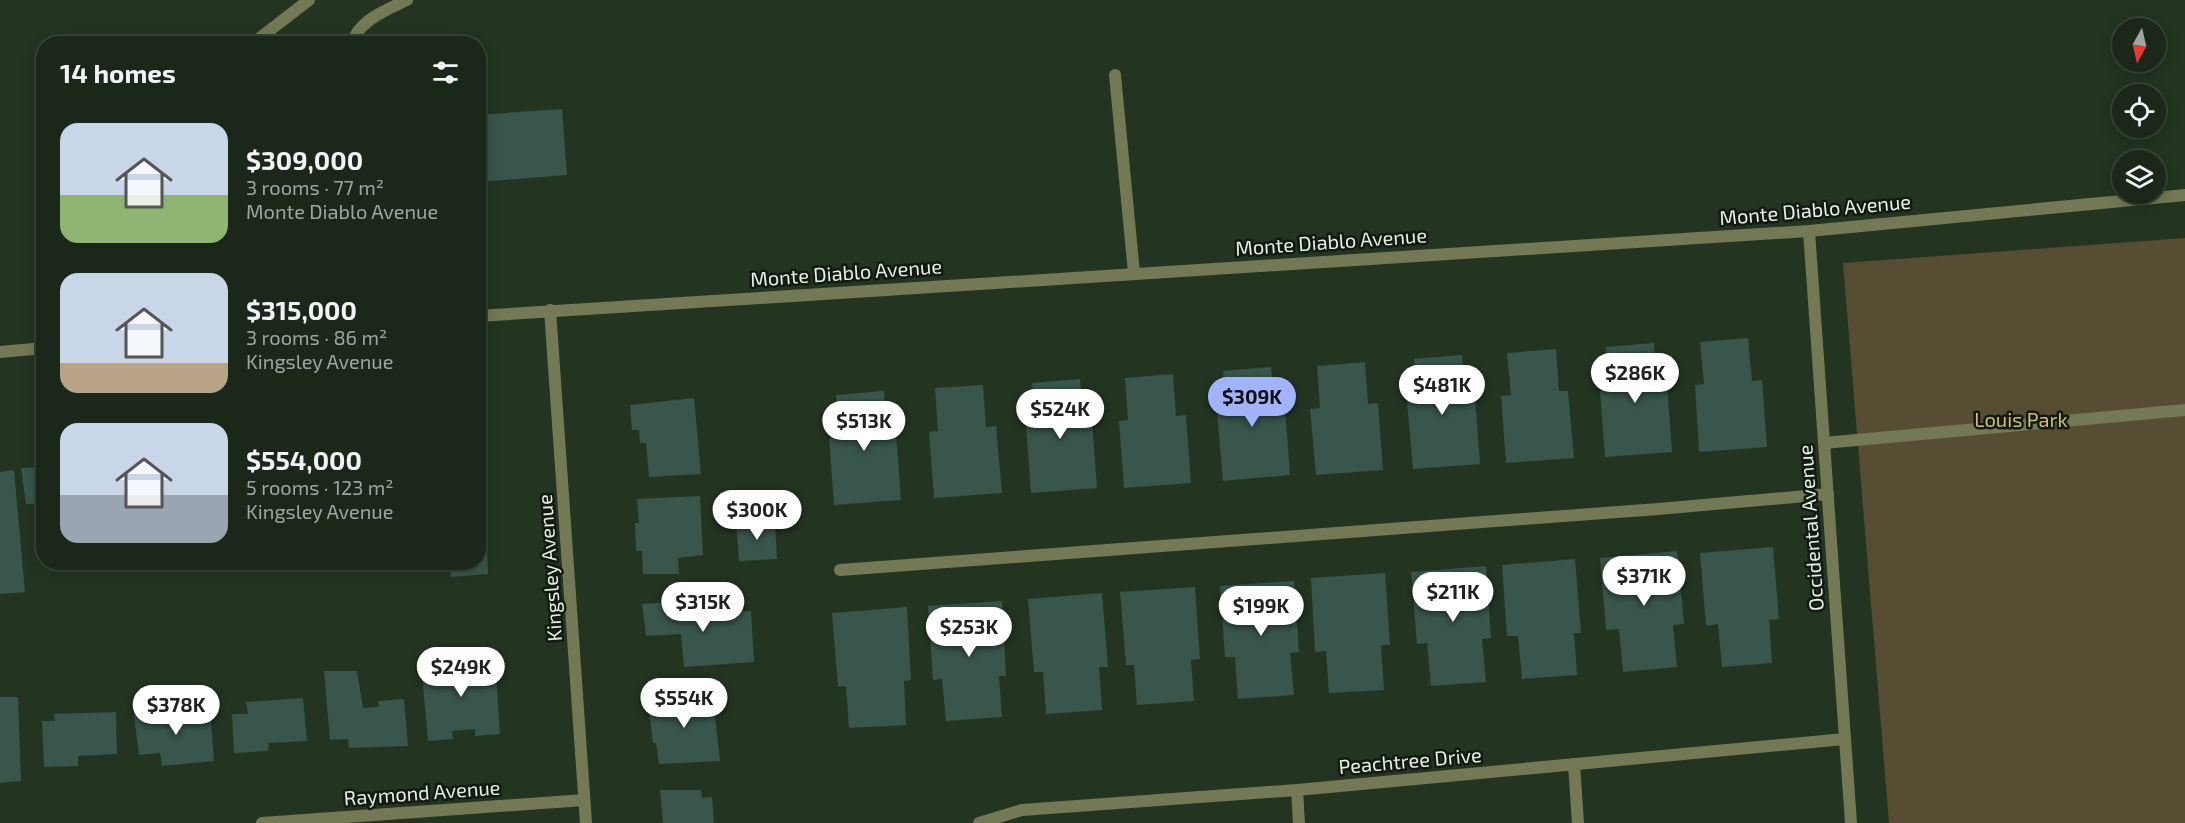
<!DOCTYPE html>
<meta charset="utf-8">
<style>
body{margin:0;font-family:"Exo 2",sans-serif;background:#273326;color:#f1f3f6;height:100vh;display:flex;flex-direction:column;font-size:22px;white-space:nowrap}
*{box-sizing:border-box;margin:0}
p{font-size:20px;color:#9fa5a2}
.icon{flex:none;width:33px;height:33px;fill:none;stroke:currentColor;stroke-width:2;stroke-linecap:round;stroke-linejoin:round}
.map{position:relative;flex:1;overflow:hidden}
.panel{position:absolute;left:36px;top:36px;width:450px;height:534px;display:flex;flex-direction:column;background:#1a2719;border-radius:24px;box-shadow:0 3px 15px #0003,0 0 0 2px #384438}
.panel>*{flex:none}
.needle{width:39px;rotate:188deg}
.buttons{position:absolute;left:2112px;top:18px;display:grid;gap:12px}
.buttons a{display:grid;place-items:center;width:54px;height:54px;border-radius:50%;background:#1a2719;box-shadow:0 3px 15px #0003,0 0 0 2px #384438;font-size:30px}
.price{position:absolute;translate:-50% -51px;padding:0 14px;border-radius:21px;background:#fff;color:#222;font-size:20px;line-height:39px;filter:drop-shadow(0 2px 3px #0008)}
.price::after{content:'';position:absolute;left:50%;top:36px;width:18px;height:14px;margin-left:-9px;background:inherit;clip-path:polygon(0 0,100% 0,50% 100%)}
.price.on{background:#a1b3fd;color:#111}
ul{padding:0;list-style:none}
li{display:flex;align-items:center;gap:18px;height:150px;padding:0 24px}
li span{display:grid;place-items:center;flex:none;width:168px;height:120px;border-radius:18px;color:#555}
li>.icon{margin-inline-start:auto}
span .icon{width:72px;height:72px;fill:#fffc;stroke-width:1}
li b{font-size:26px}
h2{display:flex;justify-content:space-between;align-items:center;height:72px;padding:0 24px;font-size:26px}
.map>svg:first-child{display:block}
.green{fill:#564d32}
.building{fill:#38564b}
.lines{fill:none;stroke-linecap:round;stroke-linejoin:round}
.lane{stroke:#727954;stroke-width:12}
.street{stroke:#727954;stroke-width:12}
.labels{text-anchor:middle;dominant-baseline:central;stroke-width:5;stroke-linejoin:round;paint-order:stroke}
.street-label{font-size:20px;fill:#e5f1e4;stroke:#121a11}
.park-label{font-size:20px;fill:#d5bd7a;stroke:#121a11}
</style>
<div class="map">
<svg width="2185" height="823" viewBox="0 0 2185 823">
<rect width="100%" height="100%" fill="#233421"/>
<path class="green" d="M2185 238V823H1889L1843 263Z"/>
<path class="building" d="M562 109 567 175 478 182V115Z
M1748 338 1752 381 1762 380 1767 447 1699 452 1695 385 1704 384 1700 342Z
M1654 343 1657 386 1667 385 1672 452 1605 457 1600 391 1609 390 1606 347Z
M1556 349 1559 391H1568L1574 458 1506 463 1501 396 1511 395 1507 353Z
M1462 355 1465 398 1475 397 1480 464 1413 469 1407 402 1417 401 1414 359Z
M1365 362 1368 404 1378 403 1383 470 1316 475 1310 409 1320 408 1317 366Z
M1271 367 1275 409 1285 408 1290 475 1223 481 1217 413H1227L1223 371Z
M1173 374 1176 416 1186 415 1191 483 1124 488 1119 421 1128 420 1125 378Z
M1080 379 1083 422 1092 421 1097 488 1031 493 1026 426 1035 425 1032 383Z
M983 385 986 427 996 426 1002 493 934 498 929 432 938 431 935 388Z
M884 391 887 433H896L901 500 834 505 829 438 839 437 836 395Z
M694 398 701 474 649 477 646 443H640L639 430H632L630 405Z
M480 442 484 493 478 494V443Z
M44 467V504H26L21 468Z
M14 470 25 592 0 594V472Z
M700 496 703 555 678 558 679 574H643L642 551H636L635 523H639L637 499Z
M775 521 777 559 739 561 736 523Z
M486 522 488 574 451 577 450 562H478V523Z
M1773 547 1779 619 1769 620 1772 663 1722 667 1718 624 1706 626 1700 553Z
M1677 551 1684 624 1673 625 1677 667 1623 672 1619 629 1606 630 1600 558Z
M1575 559 1581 633H1574L1577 675 1522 679 1518 636H1507L1502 565Z
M1486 566 1491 638 1482 639 1486 682 1431 686 1427 643 1417 644 1411 572Z
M1385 573 1390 645H1381L1384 690 1329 693 1326 651 1315 652 1311 578Z
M1294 581 1299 652 1290 653 1294 695 1238 699 1235 657H1225L1220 586Z
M1195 587 1200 659 1191 660 1194 701 1137 705 1134 665H1126L1120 592Z
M1102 593 1108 667H1099L1102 710 1046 714 1043 672H1034L1028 599Z
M684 601 686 614 751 611 754 662 684 667 681 634 646 636 642 604Z
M1002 601 1006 676H999L1002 717 946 721 942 679 933 680 928 606Z
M907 607 911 680 904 681 906 725 849 728 846 686 838 687 832 613Z
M495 660 500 734 475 736V729L452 731 453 739 428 741 421 663Z
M324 671H357L363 708 379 707 378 701 404 699 408 746 349 748 348 739 330 740Z
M696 688 697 706H714L720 761 659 764 656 743H653L649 711 660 710 658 692Z
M0 697H18L21 781 0 783Z
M303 698 307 741 269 743 268 751 234 753 232 714H248L246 702Z
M210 709 214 761 162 766 160 753 139 755 134 715Z
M116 712 117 754 78 756V766L44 767 42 721H55L54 714Z
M660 790H701L702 798 712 797 714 823H663Z"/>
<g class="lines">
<path class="lane" d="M252 44 309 0
M352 44C358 20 387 10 407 0
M1115 75 1134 273
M1824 443 2185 410
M840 570 1658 509 1828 494
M1574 764 1578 823"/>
<path class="street" d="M1809 231 1851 823
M550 310 586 823
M478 316 1809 231 2185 195
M0 352 44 348
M1297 790 1299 823
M262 823 584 800
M979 823 1022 810 1297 790 1845 739"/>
</g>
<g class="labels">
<g class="street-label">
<text transform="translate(1815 209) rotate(-5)">Monte Diablo Avenue</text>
<text transform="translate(1331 241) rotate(-4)">Monte Diablo Avenue</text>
<text transform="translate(846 272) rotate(-4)">Monte Diablo Avenue</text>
<text transform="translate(1810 528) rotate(-94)">Occidental Avenue</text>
<text transform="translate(549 568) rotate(-94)">Kingsley Avenue</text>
<text transform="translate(1410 760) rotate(-5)">Peachtree Drive</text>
<text transform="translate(422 792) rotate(-4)">Raymond Avenue</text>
</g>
<g class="park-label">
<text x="2021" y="419">Louis Park</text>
</g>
</g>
</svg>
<div class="buttons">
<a><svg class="needle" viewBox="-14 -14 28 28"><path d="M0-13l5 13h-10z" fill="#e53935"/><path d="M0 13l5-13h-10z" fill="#9fa5a2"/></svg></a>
<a><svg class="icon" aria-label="locate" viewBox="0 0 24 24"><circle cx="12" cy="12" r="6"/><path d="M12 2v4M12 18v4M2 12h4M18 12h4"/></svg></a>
<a><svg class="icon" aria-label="layers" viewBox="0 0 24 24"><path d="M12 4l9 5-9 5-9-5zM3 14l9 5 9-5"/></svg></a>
</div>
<b class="price" style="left:1635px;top:404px">$286K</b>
<b class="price" style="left:1442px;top:416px">$481K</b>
<b class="price on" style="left:1252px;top:428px">$309K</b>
<b class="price" style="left:1060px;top:440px">$524K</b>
<b class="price" style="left:864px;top:452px">$513K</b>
<b class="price" style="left:757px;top:541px">$300K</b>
<b class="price" style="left:1644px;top:607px">$371K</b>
<b class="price" style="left:1453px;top:623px">$211K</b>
<b class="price" style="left:703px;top:633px">$315K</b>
<b class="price" style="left:1261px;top:637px">$199K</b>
<b class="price" style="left:969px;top:658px">$253K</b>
<b class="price" style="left:461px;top:698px">$249K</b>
<b class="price" style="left:684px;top:729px">$554K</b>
<b class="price" style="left:176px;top:736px">$378K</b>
<section class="panel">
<h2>14 homes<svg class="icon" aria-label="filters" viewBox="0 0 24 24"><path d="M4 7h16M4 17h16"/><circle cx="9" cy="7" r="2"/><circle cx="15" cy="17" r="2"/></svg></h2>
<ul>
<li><span style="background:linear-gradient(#c9d6e8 60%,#8fb573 0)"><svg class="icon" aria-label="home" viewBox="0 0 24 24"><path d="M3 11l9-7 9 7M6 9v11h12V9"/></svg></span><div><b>$309,000</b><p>3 rooms · 77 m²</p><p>Monte Diablo Avenue</p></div></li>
<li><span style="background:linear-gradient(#c9d6e8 75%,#b9a48a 0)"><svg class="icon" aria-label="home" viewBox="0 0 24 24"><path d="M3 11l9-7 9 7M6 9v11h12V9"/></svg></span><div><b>$315,000</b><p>3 rooms · 86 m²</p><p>Kingsley Avenue</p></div></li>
<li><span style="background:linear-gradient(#c9d6e8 60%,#9aa5b1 0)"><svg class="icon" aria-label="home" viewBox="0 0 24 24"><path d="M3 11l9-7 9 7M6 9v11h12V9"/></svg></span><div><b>$554,000</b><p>5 rooms · 123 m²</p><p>Kingsley Avenue</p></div></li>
</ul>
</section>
</div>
